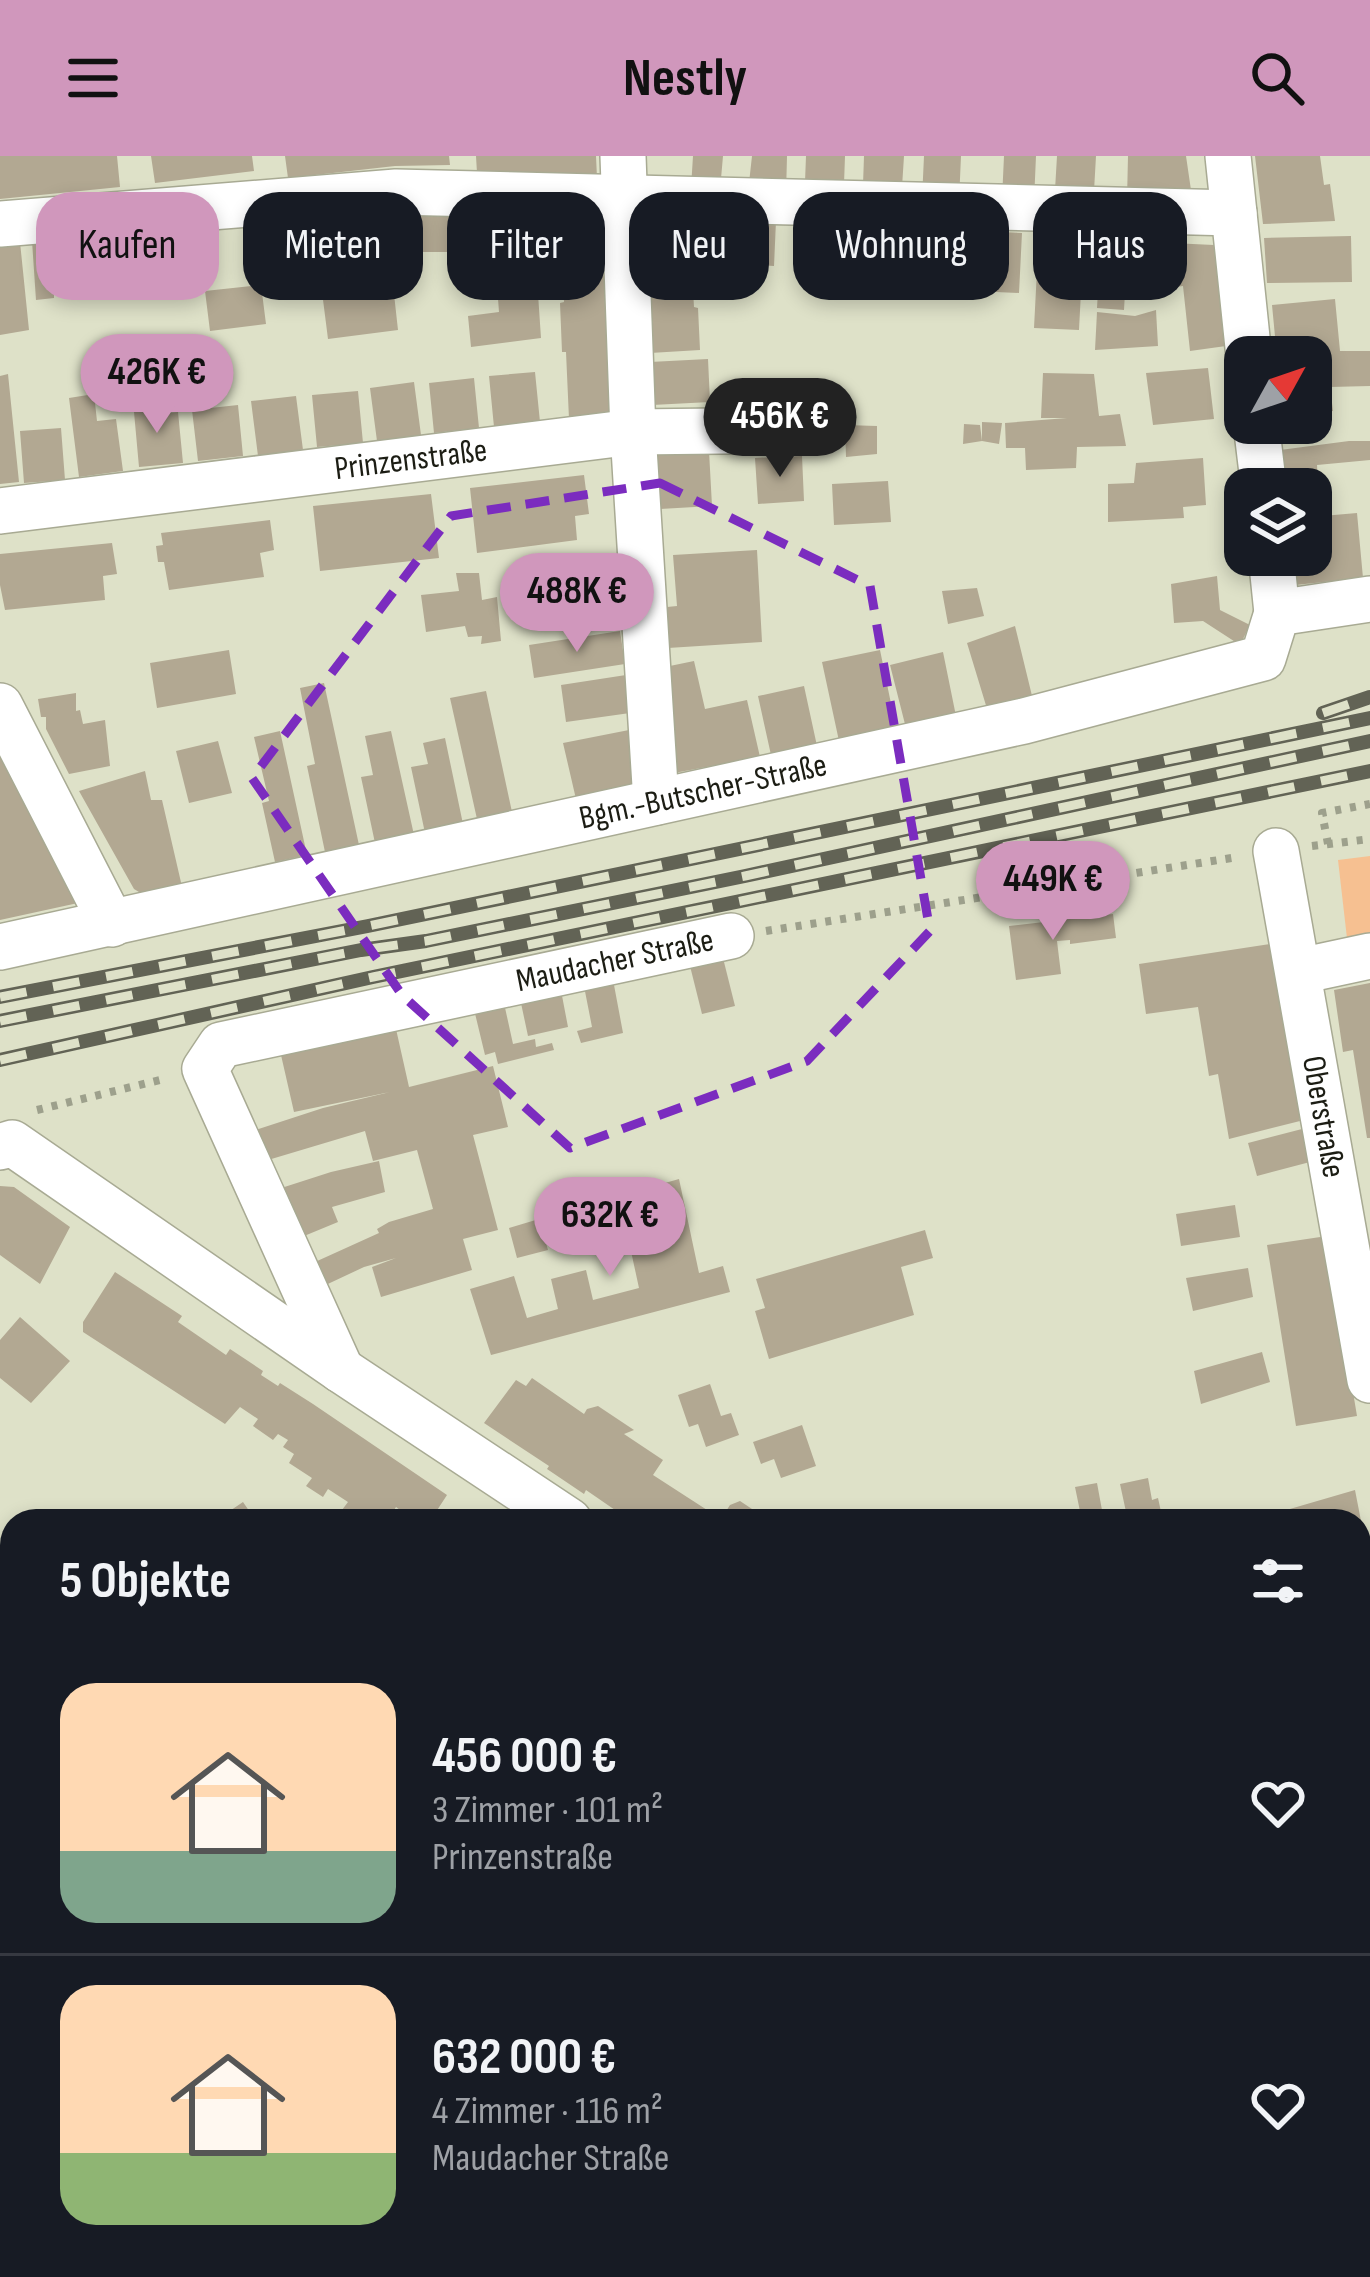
<!DOCTYPE html>
<html lang="de">
<meta charset="utf-8">
<style>
body{margin:0;font-family:"Sofia Sans Condensed",sans-serif;background:#242831;color:#f1f3f6;height:100vh;display:flex;flex-direction:column;font-size:45px;white-space:nowrap}
*{box-sizing:border-box;margin:0}
p{font-size:39px;color:#9ea1a6}
.icon{flex:none;width:66px;height:66px;fill:none;stroke:currentColor;stroke-width:2;stroke-linecap:round;stroke-linejoin:round}
.map{position:relative;flex:1;overflow:hidden}
.details{position:absolute;left:0px;top:1353px;width:1371px;height:768px;display:flex;flex-direction:column;background:#171b24;border-radius:36px 36px 0 0;box-shadow:0 6px 18px #0003}
.details>*{flex:none}
.top-card{position:absolute;left:36px;top:36px;width:1299px;height:108px;display:flex;gap:24px}
.needle{width:78px;rotate:50deg}
.controls{position:absolute;left:1224px;top:180px;display:grid;gap:24px}
.controls a{display:grid;place-items:center;width:108px;height:108px;border-radius:24px;background:#171b24;box-shadow:0 6px 18px #0003;font-size:60px}
.price{position:absolute;translate:-50% -102px;padding:0 27px;border-radius:42px;background:#d097bc;color:#111;font-size:39px;line-height:78px;filter:drop-shadow(0 3px 6px #0008)}
.price::after{content:'';position:absolute;left:50%;top:72px;width:36px;height:27px;margin-left:-18px;background:inherit;clip-path:polygon(0 0,100% 0,50% 100%)}
.price.current{background:#222;color:#fff}
ul{padding:0;list-style:none}
li{display:flex;align-items:center;gap:36px;height:300px;padding:0 60px}
li+li{border-top:3px solid #363941}
li span{display:grid;place-items:center;flex:none;width:336px;height:240px;border-radius:36px;color:#555}
li>.icon{margin-inline-start:auto}
span .icon{width:144px;height:144px;fill:#fffc;stroke-width:1}
li b{font-size:51px}
h2{display:flex;justify-content:space-between;align-items:center;height:144px;padding:0 60px;font-size:51px}
.pill{padding:0 42px;border-radius:36px;background:#171b24;box-shadow:0 6px 18px #0003;font-size:42px;line-height:108px}
.pill.current{background:#d097bc;color:#111}
header{display:flex;justify-content:space-between;align-items:center;height:156px;padding:0 60px;background:#d097bc;color:#111;font-size:54px;font-weight:700}
.map>svg:first-child{display:block}
.green{fill:#f6c091}
.building{fill:#b2a892}
.lines{fill:none;stroke-linecap:round;stroke-linejoin:round}
.street-casing{stroke:#a8aa93;stroke-width:48}
.path{stroke:#9da08c;stroke-width:8;stroke-dasharray:6 9;stroke-linecap:butt}
.street{stroke:#fff;stroke-width:45}
.rail-casing{stroke:#626355;stroke-width:14}
.rail{stroke:#dee1c8;stroke-width:9;stroke-dasharray:27;stroke-linecap:butt}
.marked{fill:none;stroke:#7b2cbf;stroke-width:9;stroke-dasharray:24 15;stroke-linejoin:round}
.labels{text-anchor:middle;dominant-baseline:central;stroke-width:12;stroke-linejoin:round;paint-order:stroke}
.street-label{font-size:33px;fill:#1c1d14;stroke:#dee1c8}
</style>
<header><svg class="icon" aria-label="menu" viewBox="0 0 24 24"><path d="M4 6h16M4 12h16M4 18h16"/></svg>Nestly<svg class="icon" aria-label="search" viewBox="0 0 24 24"><circle cx="10" cy="10" r="6"/><path d="M15 15l6 6"/></svg></header>
<div class="map">
<svg width="1370" height="2121" viewBox="0 0 1370 2121">
<rect width="100%" height="100%" fill="#dee1c8"/>
<path class="green" d="M1370 700V786L1348 791 1338 704Z"/>
<path class="building" d="M0 0H117L120 31 0 43Z
M151 0H252L254 15 155 27Z
M285 0H449L450 9 395 10 288 22Z
M476 0H596L597 22 477 17Z
M693 0H723L720 34 691 32Z
M752 0H787L786 39 748 36Z
M806 0H845L844 28 805 26Z
M864 0H904L902 31 863 29Z
M924 0H961L959 45 922 43Z
M1004 0H1036L1034 45 1002 43Z
M1057 0H1096L1094 35 1055 34Z
M1128 0H1186L1192 41 1127 44Z
M1255 0H1320L1324 29 1330 28 1335 65 1263 68Z
M688 47 694 151 698 152 700 194 650 197 641 50Z
M384 58 388 96 337 102 334 65Z
M415 59 460 60 462 96H412L411 106 392 110 389 60Z
M700 61 776 65 774 110 698 105Z
M492 62 533 64 541 182 471 191 468 160 499 156Z
M800 63 834 65 832 118 798 117Z
M318 66 321 115 355 112 358 133 393 129 398 174 328 183 321 128 284 132 279 69Z
M602 67 608 143H605L610 261 569 263 566 196H562L560 147 564 146 561 69Z
M861 68 897 69 894 131 858 129Z
M921 73 968 75 965 137 918 135Z
M977 75 1022 77 1019 137 974 135Z
M1039 75 1084 78 1079 174 1034 172Z
M126 79 131 141 105 143 104 128 54 133V142L36 144 32 85Z
M1351 80 1352 126 1267 127 1264 82Z
M1101 84 1128 85 1124 154 1097 152Z
M20 86 29 174 0 179V88Z
M1150 86 1214 89 1226 190 1190 195 1183 130 1155 134Z
M261 129 266 168 210 175 205 135Z
M1335 143 1340 195H1370V230L1330 231 1333 255 1311 258V201H1277L1272 149Z
M1156 154 1158 190 1095 194 1097 156 1135 160Z
M201 199 209 233 153 238 150 205Z
M708 203 710 246 652 249 650 206Z
M1208 212 1214 263 1153 269 1146 217Z
M535 216 540 266 494 271 489 220Z
M1043 217 1094 218 1099 260 1120 258 1126 290 1077 291 1076 312 1026 314 1025 292H1006L1005 267 1067 262H1041Z
M8 218 19 326 0 328V220Z
M474 222 479 272 434 277 429 227Z
M414 226 421 279 377 285 370 232Z
M358 235 363 287 317 291 312 239Z
M94 238 97 265 116 263 123 315 79 321 69 242Z
M296 240 303 294 258 300 251 245Z
M152 243 153 258 178 256 183 307 139 311 133 245Z
M238 249 243 300 198 305 192 254Z
M982 266 1002 267 999 288 982 285 963 288 964 268 980 269 982 285Z
M845 269 877 270V298L846 301Z
M61 272 65 324 24 327 20 275Z
M1349 285H1370V304L1317 309 1318 328 1284 331 1280 294Z
M709 295 712 350 660 353 656 298Z
M802 300 804 345 758 348 755 302Z
M1203 302 1206 349 1183 351 1184 362 1108 366V328L1134 327 1136 307Z
M584 319 589 358 575 360 577 384 477 397 470 332Z
M888 325 891 366 834 369 832 328Z
M431 338 439 402 320 415 313 350Z
M1357 357 1363 422 1295 429 1293 399H1311V361Z
M270 364 274 394 260 397 264 421 169 434 164 406H158L156 390 163 389 161 377Z
M112 387 117 418 103 420 105 444 5 454 0 429V398Z
M757 394 762 486 668 492 667 451 677 450 673 399Z
M611 397 613 436 579 440 575 403Z
M456 417H479L482 444 497 441 501 485 481 488 482 480 468 481 465 470 426 476 421 439 459 435Z
M1217 420 1220 454 1250 469 1240 489 1203 465 1174 467 1171 428Z
M977 432 984 460 948 468 942 435Z
M1015 470 1034 548 988 556 967 487Z
M620 475 625 508 534 522 529 489Z
M229 494 236 538 157 552 150 507Z
M880 494 896 572 839 585 822 506Z
M943 496 957 565 907 576 890 509Z
M694 505 705 553 747 544 760 601 674 617 665 511Z
M626 519 630 557 566 566 561 529Z
M324 527 359 689 325 696 307 610 315 608 300 532Z
M804 530 817 590 771 599 758 540Z
M486 535 512 656 477 663 450 542Z
M76 537V555L80 554 83 568 105 564 110 610 69 618 46 573V561H41L38 543Z
M629 574 634 631 576 643 563 587Z
M280 575 307 699 275 706 262 647 269 645 254 581Z
M391 575 414 679 375 687 361 621 373 619 365 580Z
M445 582 463 668 425 677 411 611 428 608 423 587Z
M218 585 232 637 189 647 176 595Z
M0 588 78 747 0 764Z
M145 615 151 644H162L183 735 144 739 134 733 79 635Z
M1113 758 1116 782 1070 788V784L1057 785 1061 818 1016 824 1009 770Z
M1270 788 1278 838 1284 837 1300 965 1229 983 1218 918 1209 920 1198 851 1146 858 1139 808Z
M720 790 735 850 702 858 687 798Z
M611 813 623 877 581 887 577 875 592 871 582 820Z
M559 824 568 871 528 880 518 833Z
M1370 827V982H1367L1353 894 1343 896 1334 834Z
M502 838 513 888 535 883 536 891 552 887 554 894 498 908 495 896 485 899 472 845Z
M396 873 409 931 493 910 508 971 473 979 498 1074 463 1083 472 1114 381 1141 372 1111 396 1102 364 1111 315 1134 304 1111 379 1077 377 1073 389 1066 433 1053 417 994 373 1005 365 975 258 1007 246 977 323 952 390 936 294 956 281 899Z
M1302 973 1310 1006 1257 1020 1248 987Z
M379 1005 385 1036 332 1051 338 1066 292 1085 272 1035 331 1016Z
M679 1023 699 1117 723 1110 730 1136 491 1199 470 1133 514 1120 527 1162 558 1153 551 1123 586 1114 593 1144 639 1132 619 1040Z
M0 1030 14 1031 70 1071 40 1128 0 1099Z
M1235 1049 1240 1081 1181 1090 1176 1058Z
M539 1063 548 1094 517 1102 509 1072Z
M925 1074 933 1102 901 1111 914 1159 769 1203 755 1155 765 1152 756 1123Z
M1327 1080 1357 1260 1296 1270 1267 1089Z
M1248 1112 1253 1141 1193 1155 1186 1122Z
M115 1116 182 1160 178 1166 226 1199 230 1193 263 1215 261 1219 278 1230 280 1227 313 1248 447 1339 430 1365H414L396 1351 387 1365H376L364 1357 358 1365 342 1354 348 1346 328 1333 323 1341 306 1330 312 1322 289 1307 294 1298 283 1291 288 1284 278 1278 273 1284 253 1270 258 1263 240 1251 225 1268 83 1176V1166Z
M20 1161 70 1205 31 1247 0 1222V1184Z
M1262 1196 1270 1226 1201 1248 1194 1215Z
M532 1222 584 1258 587 1253 598 1250 634 1274 624 1278 663 1304 653 1319 721 1363 730 1349 740 1345 770 1365H631L586 1334 584 1338 547 1313 549 1310 484 1267 516 1224 526 1230Z
M710 1228 721 1260 731 1257 739 1279 706 1291 698 1268 689 1271 678 1239Z
M802 1269 816 1310 781 1322 774 1303 761 1308 753 1286Z
M1148 1322 1152 1344 1158 1342 1163 1365H1128L1120 1328Z
M1097 1327 1104 1365H1082L1075 1331Z
M1355 1334 1361 1365H1285L1283 1355Z
M243 1346 256 1365H215Z
M1359 1368H1361L1369 1409 1364 1411 1370 1447V1463L1359 1465Z
M1362 1480 1364 1500 1370 1499V1608L1359 1611V1481Z
M0 1554 12 1572V1664L0 1646Z
M1370 1639V1801L1359 1808V1644Z
M7 1772H12V1865L0 1848V1777Z
M1359 1942 1370 1949V1999L1361 2003Z
M1370 2053V2121H1342L1337 2109H1359V2063L1365 2060 1363 2056Z
M170 2109H247L255 2121H178Z
M315 2109H439L424 2121H323Z
M777 2109H842L826 2121H786Z
M905 2109H984L986 2114 998 2109H1017L1023 2121H914Z
M1041 2109H1105L1077 2121H1066L1064 2116 1047 2121Z"/>
<g class="lines">
<defs>
<g id="street">
<path d="M623 0 633 276 656 646"/>
<path d="M1228 0 1249 201"/>
<path d="M0 68 396 36 1234 57"/>
<path d="M1256 267 1264 333"/>
<path id="s1" d="M0 355 633 276 820 274"/>
<path d="M1271 399 1277 457"/>
<path d="M0 550 112 768"/>
<path id="s2" d="M1276 695 1370 1224"/>
<path id="s3" d="M0 791 1024 565 1263 502 1277 457 1370 443"/>
<path d="M1300 815 1370 800"/>
<path d="M0 991 12 987 341 1214 569 1365"/>
<path id="s4" d="M341 1214 205 913 221 889 731 780"/>
<path d="M0 1680 12 1697"/>
<path d="M1359 1915 1370 1923"/>
<path d="M1359 2027 1370 2022"/>
<path d="M294 2109 302 2121"/>
<path d="M879 2109 888 2121"/>
<path d="M1148 2121 1175 2109"/>
</g>
</defs>
<use href="#street" class="street-casing"/>
<path class="path" d="M1328 688 1322 657 1370 648
M1312 690 1370 683
M766 775 1238 701
M37 954 168 922"/>
<use href="#street" class="street"/>
<defs>
<path id="rail" d="M1323 557 1370 541
M0 841 368 770 1370 562
M0 865 361 794 426 785 745 720 1370 585
M0 904 373 821 1370 615"/>
</defs>
<use href="#rail" class="rail-casing"/>
<use href="#rail" class="rail"/>
</g>
<path class="marked" d="M660 327 870 430 930 775 807 905 570 992 402 839 252 622 451 360Z"/>
<g class="labels">
<g class="street-label">
<text stroke="none"><textPath href="#s1" startOffset="414">Prinzenstraße</textPath></text>
<text stroke="none"><textPath href="#s3" startOffset="720">Bgm.-Butscher-Straße</textPath></text>
<text stroke="none"><textPath href="#s4" startOffset="762">Maudacher Straße</textPath></text>
<text stroke="none"><textPath href="#s2" startOffset="270">Oberstraße</textPath></text>
</g>
</g>
</svg>
<div class="controls">
<a><svg class="needle" viewBox="-14 -14 28 28"><path d="M0-13l5 13h-10z" fill="#e53935"/><path d="M0 13l5-13h-10z" fill="#9ea1a6"/></svg></a>
<a><svg class="icon" aria-label="layers" viewBox="0 0 24 24"><path d="M12 4l9 5-9 5-9-5zM3 14l9 5 9-5"/></svg></a>
</div>
<b class="price" style="left:157px;top:280px">426K €</b>
<b class="price current" style="left:780px;top:324px">456K €</b>
<b class="price" style="left:577px;top:499px">488K €</b>
<b class="price" style="left:1053px;top:787px">449K €</b>
<b class="price" style="left:610px;top:1123px">632K €</b>
<div class="top-card">
<a class="pill current">Kaufen</a>
<a class="pill">Mieten</a>
<a class="pill">Filter</a>
<a class="pill">Neu</a>
<a class="pill">Wohnung</a>
<a class="pill">Haus</a>
</div>
<section class="details">
<h2>5 Objekte<svg class="icon" aria-label="filters" viewBox="0 0 24 24"><path d="M4 7h16M4 17h16"/><circle cx="9" cy="7" r="2"/><circle cx="15" cy="17" r="2"/></svg></h2>
<ul>
<li><span style="background:linear-gradient(#ffd9b3 70%,#7fa58c 0)"><svg class="icon" aria-label="home" viewBox="0 0 24 24"><path d="M3 11l9-7 9 7M6 9v11h12V9"/></svg></span><div><b>456 000 €</b><p>3 Zimmer · 101 m²</p><p>Prinzenstraße</p></div><svg class="icon" aria-label="heart" viewBox="0 0 24 24"><path d="M12 20l-8-8c-3-5 5-10 8-4 3-6 11-1 8 4z"/></svg></li>
<li><span style="background:linear-gradient(#ffd9b3 70%,#8fb573 0)"><svg class="icon" aria-label="home" viewBox="0 0 24 24"><path d="M3 11l9-7 9 7M6 9v11h12V9"/></svg></span><div><b>632 000 €</b><p>4 Zimmer · 116 m²</p><p>Maudacher Straße</p></div><svg class="icon" aria-label="heart" viewBox="0 0 24 24"><path d="M12 20l-8-8c-3-5 5-10 8-4 3-6 11-1 8 4z"/></svg></li>
</ul>
</section>
</div>
